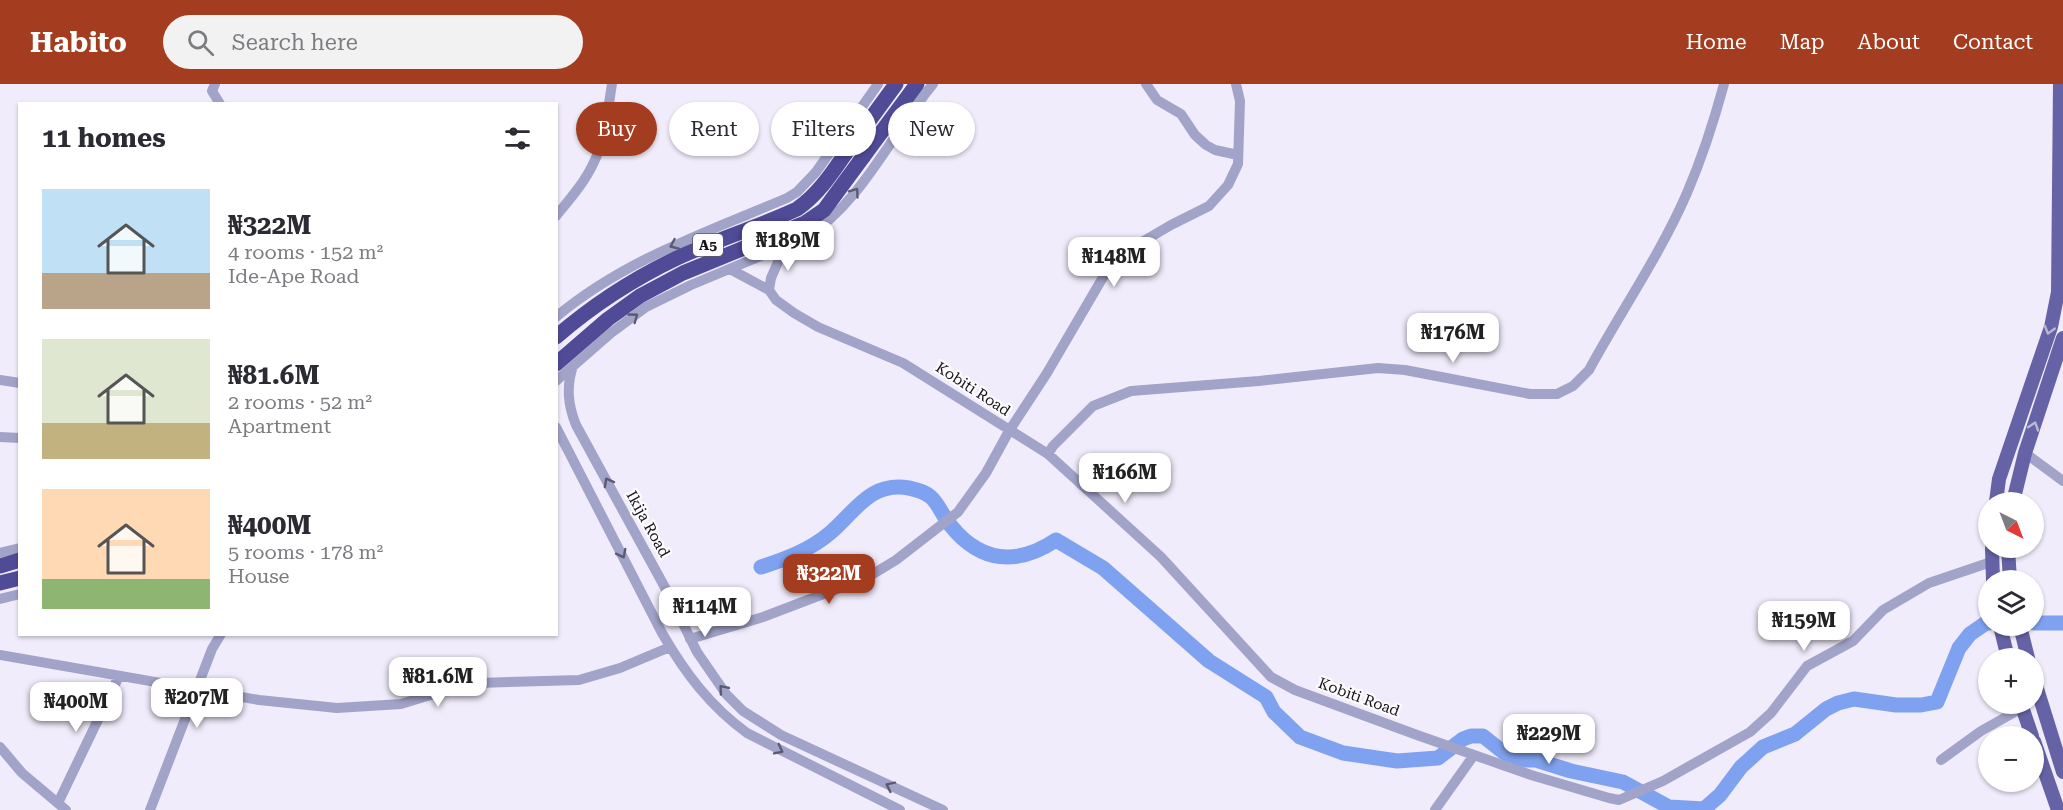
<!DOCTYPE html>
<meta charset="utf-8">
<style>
body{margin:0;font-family:"Roboto Serif",serif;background:#f2f2f3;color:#2b2b33;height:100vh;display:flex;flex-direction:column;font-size:22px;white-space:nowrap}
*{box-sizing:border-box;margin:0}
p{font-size:20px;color:#7c7c81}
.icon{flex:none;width:33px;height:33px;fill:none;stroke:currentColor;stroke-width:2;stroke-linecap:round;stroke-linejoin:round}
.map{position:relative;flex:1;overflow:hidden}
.details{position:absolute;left:18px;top:18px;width:540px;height:534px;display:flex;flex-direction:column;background:#fff;border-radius:0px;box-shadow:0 2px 4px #0004}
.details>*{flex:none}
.banner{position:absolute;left:576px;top:18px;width:570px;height:54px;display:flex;gap:12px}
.needle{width:39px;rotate:138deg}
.buttons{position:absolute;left:1978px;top:408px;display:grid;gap:12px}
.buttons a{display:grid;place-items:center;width:66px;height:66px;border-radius:50%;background:#fff;box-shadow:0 2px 4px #0004;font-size:30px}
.price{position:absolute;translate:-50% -51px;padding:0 14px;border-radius:12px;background:#fff;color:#222;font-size:20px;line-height:39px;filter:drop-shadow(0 2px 3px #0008)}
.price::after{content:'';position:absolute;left:50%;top:36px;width:18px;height:14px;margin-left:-9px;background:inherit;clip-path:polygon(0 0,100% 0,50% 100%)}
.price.active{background:#a43c20;color:#fff}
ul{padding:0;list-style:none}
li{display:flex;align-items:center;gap:18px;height:150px;padding:0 24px}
li span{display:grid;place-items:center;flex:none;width:168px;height:120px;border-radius:0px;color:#555}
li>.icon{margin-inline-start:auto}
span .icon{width:72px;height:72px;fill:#fffc;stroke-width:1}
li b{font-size:26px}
h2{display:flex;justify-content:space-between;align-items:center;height:72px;padding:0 24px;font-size:26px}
.chip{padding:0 21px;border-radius:27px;background:#fff;box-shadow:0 2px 4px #0004;font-size:21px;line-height:54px}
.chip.active{background:#a43c20;color:#fff}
header{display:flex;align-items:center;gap:36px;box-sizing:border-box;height:84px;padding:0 30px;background:#a43c20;color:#fff}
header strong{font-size:28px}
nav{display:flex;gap:33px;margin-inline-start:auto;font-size:21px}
.search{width:420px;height:54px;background:#f2f2f3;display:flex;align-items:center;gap:15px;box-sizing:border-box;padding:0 21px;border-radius:33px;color:#7c7c81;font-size:22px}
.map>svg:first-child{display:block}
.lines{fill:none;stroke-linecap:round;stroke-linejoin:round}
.river{stroke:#7fa2f0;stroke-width:15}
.minor{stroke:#a2a3c9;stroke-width:10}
.major{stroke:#6563a6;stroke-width:14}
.highway{stroke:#504b97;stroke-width:15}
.highway-bridge{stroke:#504b97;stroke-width:15}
.oneway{stroke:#5c5a73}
.oneway2{stroke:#b8b7d5}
.labels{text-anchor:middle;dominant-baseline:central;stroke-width:4.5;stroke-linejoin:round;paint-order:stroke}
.shield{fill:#fcfcfc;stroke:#5b5860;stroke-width:1.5}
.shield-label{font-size:14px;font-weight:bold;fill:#16111d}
.street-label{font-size:15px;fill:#16111d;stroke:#fcfcfc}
</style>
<header>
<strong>Habito</strong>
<div class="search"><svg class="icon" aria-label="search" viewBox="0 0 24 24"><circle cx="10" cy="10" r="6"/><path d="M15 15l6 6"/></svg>Search here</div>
<nav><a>Home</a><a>Map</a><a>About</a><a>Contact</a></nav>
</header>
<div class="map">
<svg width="2063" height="726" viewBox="0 0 2063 726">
<rect width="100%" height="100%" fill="#f1ecfb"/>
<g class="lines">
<path class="river" d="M761 483C786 475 810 466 830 449 855 428 870 397 909 404 939 410 935 422 951 442 981 479 1017 482 1056 456L1103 484 1209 577 1266 613 1274 628 1300 653 1343 669 1397 677 1438 674 1463 655 1471 652H1483L1503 668 1519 676H1536L1571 687 1623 698 1669 723 1704 725 1720 711 1741 683 1763 663 1795 650 1826 625 1838 619 1854 615 1896 621H1921L1937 618 1959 564 1970 550 1986 539H1989
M2034 539H2063"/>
<path class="minor" d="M215 0 212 7 220 20
M1146 0 1157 16 1181 30 1195 51 1206 61 1215 66 1238 71
M556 132C570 115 585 98 594 78 605 56 608 24 612 0
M730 185 769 206 776 216 794 229 818 243 903 279 1048 370 1161 473 1271 593 1295 606 1417 651 1531 691 1609 714 1619 716 1663 697 1750 648 1771 629 1807 582 1853 557 1883 526 1929 499 1991 478
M769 206 771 194 785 162
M556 233C624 176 707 148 787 114L797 108 816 88 878 0
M573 282C566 303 568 321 576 341L668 509 697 568 726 610 743 627 781 651 943 726
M0 296 20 299
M556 297 611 249 646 223 691 201 806 153C860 121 893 48 933 0
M556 343 662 549C685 589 710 622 747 649L900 726
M0 353 20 354
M2025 369 2063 397
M1048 370 1053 362 1093 322 1131 307 1259 297 1378 284 1405 286 1530 310H1557L1573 302 1589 286C1621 227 1660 171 1687 109 1702 74 1714 37 1724 0
M0 469 20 464
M0 515 20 510
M690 555 763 533 868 493 896 476 958 428 986 389 1009 347 1047 289 1109 183 1123 169 1171 141 1209 122 1228 101 1238 80 1240 17 1236 0
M0 571 259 616 337 624 401 620 463 601 478 599 579 596 620 584 670 563
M0 663 22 689 66 726
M1941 676 1981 647 2022 624
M58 719 119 592
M150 726 212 565 221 550
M1435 726 1474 671"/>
<path class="major" d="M1996 418 1999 395 2051 243 2058 208 2060 0
M2013 418 2025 369 2063 254
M1992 464 1993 496
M2008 464 2010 496
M2000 542 2008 574
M2020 542 2028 574
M2034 595 2063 688
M2021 620 2032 652
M2034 657 2058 726"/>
<path class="highway" d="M850 63 896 0
M863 73 917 0
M0 482 20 476
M0 499 20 494"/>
<path class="highway-bridge" d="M556 253C593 221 633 195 677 174 716 156 758 143 797 125 820 109 834 86 850 63
M556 280 608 235 640 212 683 189 805 139 824 126 863 73"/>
</g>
<defs><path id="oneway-chevron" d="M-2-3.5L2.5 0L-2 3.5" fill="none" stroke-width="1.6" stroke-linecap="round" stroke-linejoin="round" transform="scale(1.5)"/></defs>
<g class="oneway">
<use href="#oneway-chevron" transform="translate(855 108) rotate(-54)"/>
<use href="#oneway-chevron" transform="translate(674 161) rotate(156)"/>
<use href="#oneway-chevron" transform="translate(634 233) rotate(-36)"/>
<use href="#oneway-chevron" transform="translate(608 398) rotate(-119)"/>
<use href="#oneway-chevron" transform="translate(622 470) rotate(63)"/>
<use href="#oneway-chevron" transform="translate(723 605) rotate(-130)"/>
<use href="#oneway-chevron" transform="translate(779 666) rotate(27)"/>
<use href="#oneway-chevron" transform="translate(890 702) rotate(-154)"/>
</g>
<g class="oneway2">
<use href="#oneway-chevron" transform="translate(2049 246) rotate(106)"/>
<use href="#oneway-chevron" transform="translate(2034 342) rotate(-72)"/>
</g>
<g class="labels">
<rect class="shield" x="693" y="150" width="30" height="22" rx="4.5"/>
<g class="shield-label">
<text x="708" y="161">A5</text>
</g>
<g class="street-label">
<text transform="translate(973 305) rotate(33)">Kobiti Road</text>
<text transform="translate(648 440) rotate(61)">Ikija Road</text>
<text transform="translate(1359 613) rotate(20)">Kobiti Road</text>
</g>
</g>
</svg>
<div class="buttons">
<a><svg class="needle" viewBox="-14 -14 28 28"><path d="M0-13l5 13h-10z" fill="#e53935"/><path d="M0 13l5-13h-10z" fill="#7c7c81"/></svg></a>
<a><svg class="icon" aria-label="layers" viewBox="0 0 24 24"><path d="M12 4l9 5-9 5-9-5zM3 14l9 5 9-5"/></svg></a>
<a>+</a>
<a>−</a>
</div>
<b class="price" style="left:788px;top:188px">₦189M</b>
<b class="price" style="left:1114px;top:204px">₦148M</b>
<b class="price" style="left:1453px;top:280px">₦176M</b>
<b class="price" style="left:1125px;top:420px">₦166M</b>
<b class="price active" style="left:829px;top:521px">₦322M</b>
<b class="price" style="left:705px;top:554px">₦114M</b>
<b class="price" style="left:1804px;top:568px">₦159M</b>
<b class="price" style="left:438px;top:624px">₦81.6M</b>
<b class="price" style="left:197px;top:645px">₦207M</b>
<b class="price" style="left:76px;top:649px">₦400M</b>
<b class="price" style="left:1549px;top:681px">₦229M</b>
<div class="banner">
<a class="chip active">Buy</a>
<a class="chip">Rent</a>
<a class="chip">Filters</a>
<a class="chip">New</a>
</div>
<section class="details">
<h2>11 homes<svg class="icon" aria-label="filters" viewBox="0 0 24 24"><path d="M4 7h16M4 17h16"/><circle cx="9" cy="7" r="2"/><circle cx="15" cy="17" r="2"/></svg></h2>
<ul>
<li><span style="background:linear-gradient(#bfe0f5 70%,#b9a48a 0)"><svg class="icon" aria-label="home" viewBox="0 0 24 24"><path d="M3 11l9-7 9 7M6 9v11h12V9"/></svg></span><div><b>₦322M</b><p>4 rooms · 152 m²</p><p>Ide-Ape Road</p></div></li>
<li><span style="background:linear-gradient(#dfe7d0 70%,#c2b280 0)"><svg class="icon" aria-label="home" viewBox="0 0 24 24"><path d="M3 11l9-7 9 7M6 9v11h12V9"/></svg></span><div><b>₦81.6M</b><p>2 rooms · 52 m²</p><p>Apartment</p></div></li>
<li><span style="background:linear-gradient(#ffd9b3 75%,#8fb573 0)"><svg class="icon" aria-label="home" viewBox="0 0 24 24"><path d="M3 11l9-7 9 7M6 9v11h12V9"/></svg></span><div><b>₦400M</b><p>5 rooms · 178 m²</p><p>House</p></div></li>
</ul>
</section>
</div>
